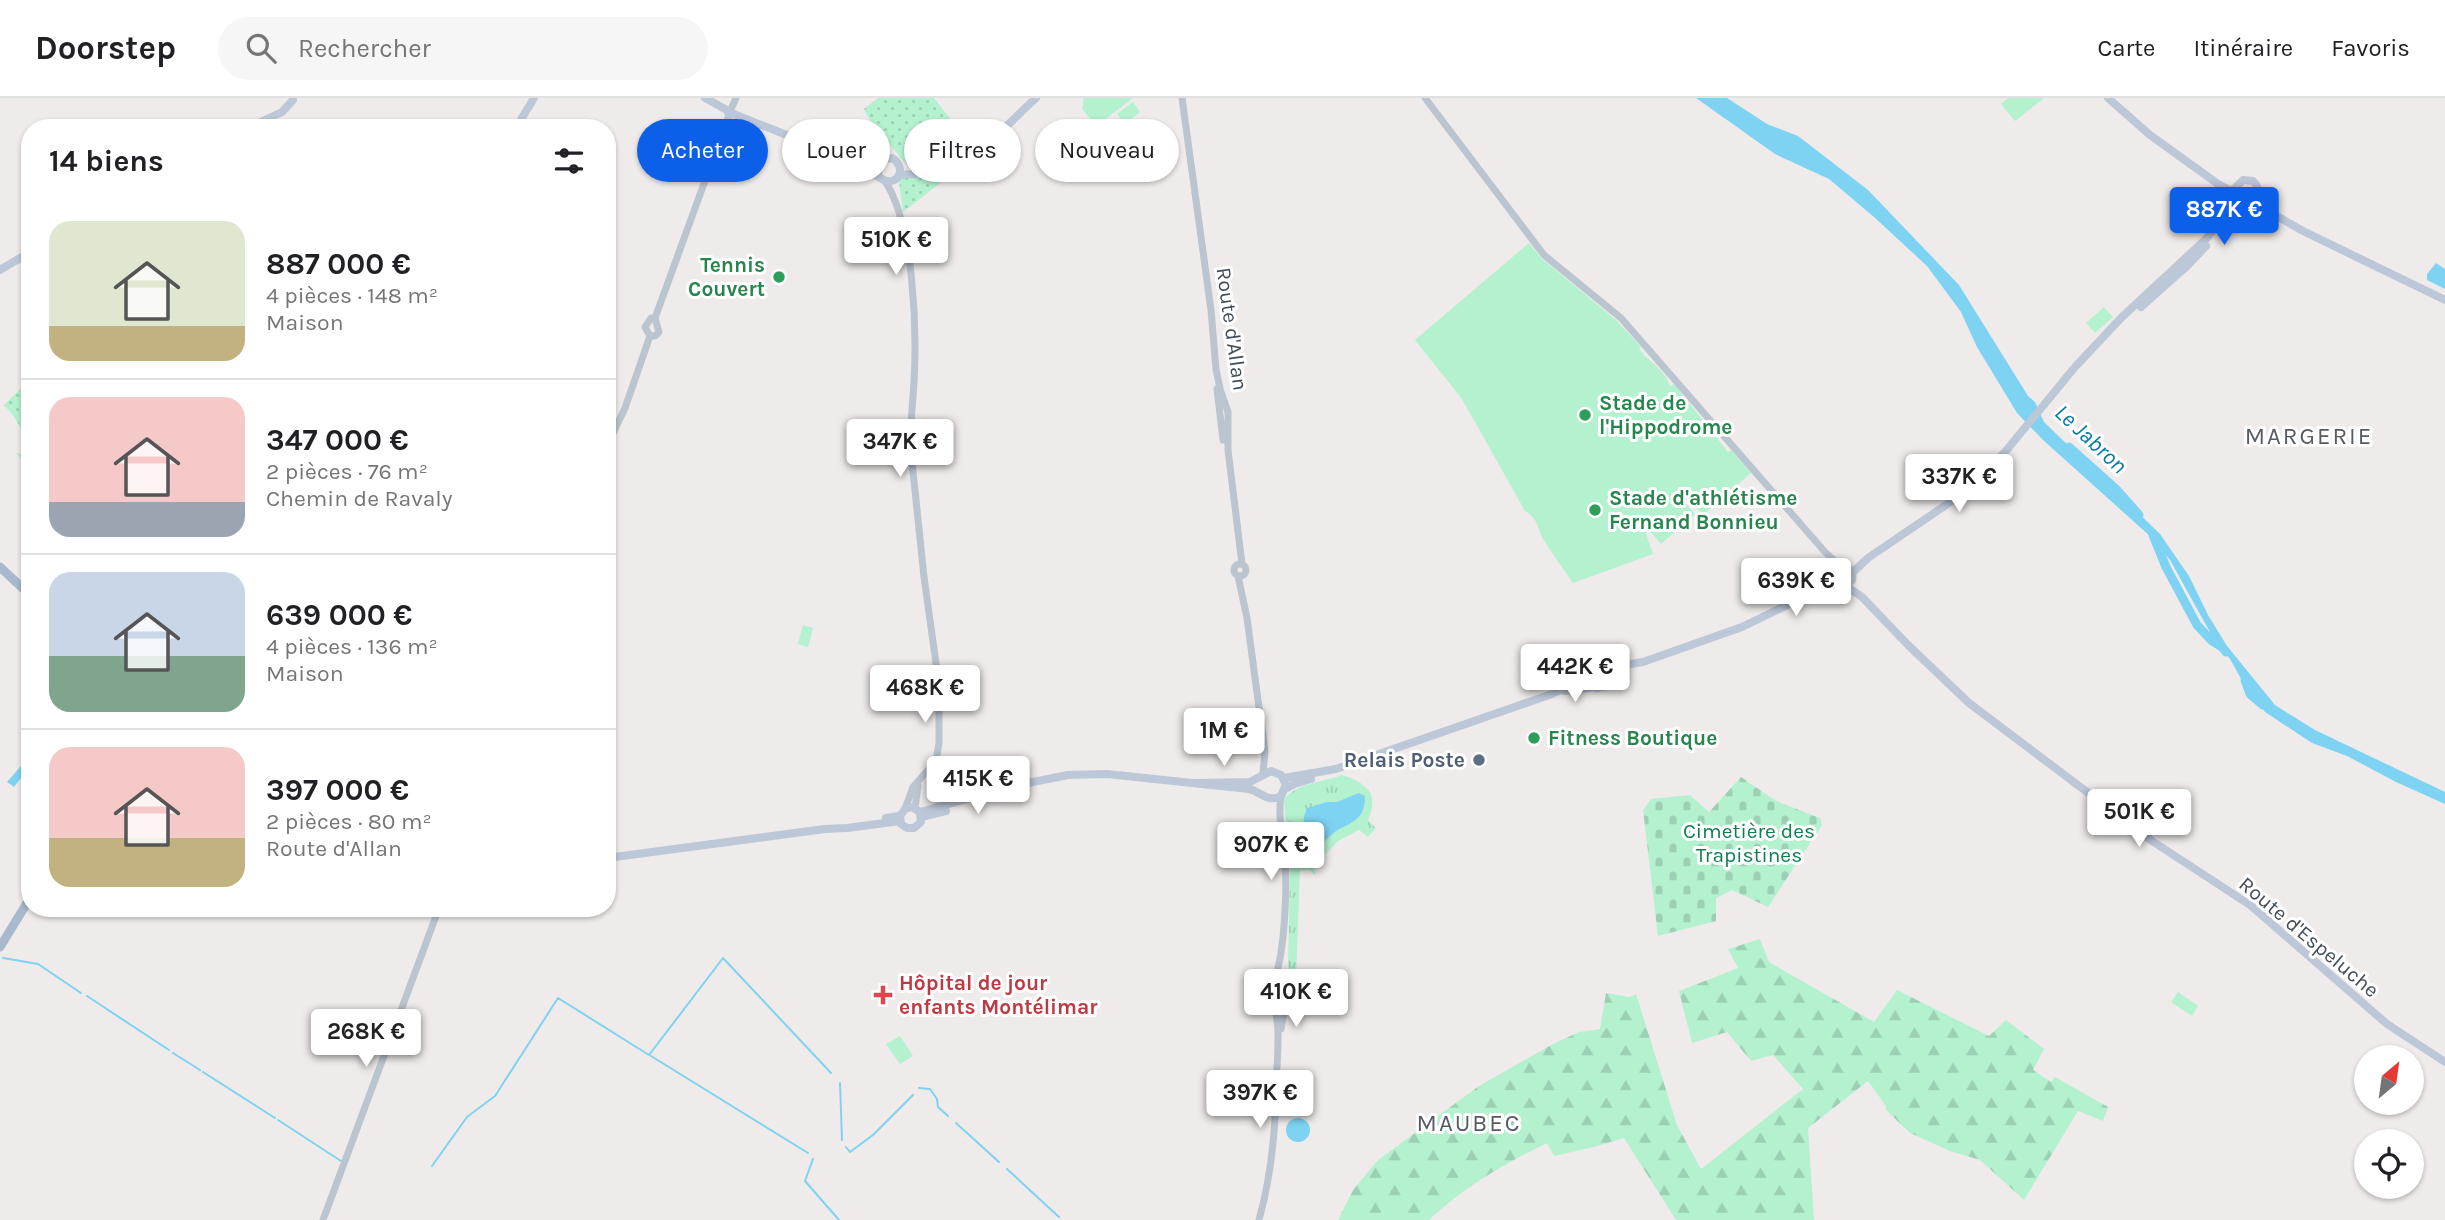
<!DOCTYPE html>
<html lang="fr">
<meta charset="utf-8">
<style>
body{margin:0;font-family:Karla,sans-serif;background:#f6f6f6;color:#202124;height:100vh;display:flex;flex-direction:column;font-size:26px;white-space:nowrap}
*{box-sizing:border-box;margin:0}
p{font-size:23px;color:#757577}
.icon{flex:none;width:38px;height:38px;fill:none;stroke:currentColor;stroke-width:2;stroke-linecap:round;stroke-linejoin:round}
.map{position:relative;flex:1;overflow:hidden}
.side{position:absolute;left:21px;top:21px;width:595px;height:798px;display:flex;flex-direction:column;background:#fff;border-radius:28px;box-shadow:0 2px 5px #0004}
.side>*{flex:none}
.hud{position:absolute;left:637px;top:21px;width:665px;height:63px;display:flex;gap:14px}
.needle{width:46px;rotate:29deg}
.tools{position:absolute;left:2354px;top:947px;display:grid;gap:14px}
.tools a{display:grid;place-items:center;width:70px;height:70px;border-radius:50%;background:#fff;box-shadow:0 2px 5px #0004;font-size:35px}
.price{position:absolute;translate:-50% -60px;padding:0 16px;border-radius:7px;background:#fff;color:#222;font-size:23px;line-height:46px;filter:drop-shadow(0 2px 4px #0008)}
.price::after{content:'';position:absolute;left:50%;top:42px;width:21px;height:16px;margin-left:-10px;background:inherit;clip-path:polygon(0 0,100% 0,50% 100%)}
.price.selected{background:#0c5fe8;color:#fff}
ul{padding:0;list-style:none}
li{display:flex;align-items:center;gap:21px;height:175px;padding:0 28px}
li+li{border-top:2px solid #e0e0e0}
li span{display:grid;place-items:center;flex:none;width:196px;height:140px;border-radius:21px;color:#555}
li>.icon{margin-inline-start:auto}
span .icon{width:84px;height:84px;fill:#fffc;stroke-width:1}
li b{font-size:30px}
h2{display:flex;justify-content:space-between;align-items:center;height:84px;padding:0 28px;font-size:30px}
.tag{padding:0 24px;border-radius:32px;background:#fff;box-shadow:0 2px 5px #0004;font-size:24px;line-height:63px}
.tag.selected{background:#0c5fe8;color:#fff}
header{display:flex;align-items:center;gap:42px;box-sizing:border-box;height:98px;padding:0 35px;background:#fff;border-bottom:2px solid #e0e0e0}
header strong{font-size:33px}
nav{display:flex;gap:38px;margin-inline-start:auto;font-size:24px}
.search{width:490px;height:63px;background:#f6f6f6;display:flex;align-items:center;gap:18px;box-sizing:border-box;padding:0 24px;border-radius:38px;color:#757577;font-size:26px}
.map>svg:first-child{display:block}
.grass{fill:url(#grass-dots)}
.forest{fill:url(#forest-firs)}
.cemetery{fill:url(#cemetery-stones)}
.park{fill:url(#park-tufts)}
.garden{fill:#b4f1cf}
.water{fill:#7ed3f2}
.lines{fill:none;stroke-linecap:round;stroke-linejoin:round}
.stream{stroke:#7ed3f2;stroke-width:2}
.river{stroke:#7ed3f2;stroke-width:9}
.tertiary{stroke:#bbc5cf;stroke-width:7}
.secondary{stroke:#bcc7d7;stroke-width:8}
.primary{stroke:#a8b9cd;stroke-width:9}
.leisure-dot{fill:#2e9e5b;stroke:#fff;stroke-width:2.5}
.service-dot{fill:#5c6f8a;stroke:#fff;stroke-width:2.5}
.health-dot{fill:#e0444e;stroke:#fff;stroke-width:2.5}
.labels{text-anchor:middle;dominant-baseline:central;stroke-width:6;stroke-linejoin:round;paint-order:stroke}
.leisure-label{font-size:21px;font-weight:bold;fill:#27864d;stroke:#fff;text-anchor:start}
.street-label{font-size:21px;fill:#434e5a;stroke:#fff}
.service-label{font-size:21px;font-weight:bold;fill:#4e5e75;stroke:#fff;text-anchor:end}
.park-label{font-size:21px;fill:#0f7f4e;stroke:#fff}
.health-label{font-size:21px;font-weight:bold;fill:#be3a42;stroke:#fff;text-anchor:start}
.water-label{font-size:23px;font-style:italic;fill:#037aa6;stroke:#fff}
.quarter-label{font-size:24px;letter-spacing:2px;fill:#585b61;stroke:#fff}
</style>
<header>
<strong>Doorstep</strong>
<div class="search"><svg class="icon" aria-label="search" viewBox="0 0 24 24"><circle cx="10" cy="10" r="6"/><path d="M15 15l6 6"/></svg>Rechercher</div>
<nav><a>Carte</a><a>Itinéraire</a><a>Favoris</a></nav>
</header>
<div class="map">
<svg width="2445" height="1122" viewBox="0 0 2445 1122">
<defs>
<pattern id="grass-dots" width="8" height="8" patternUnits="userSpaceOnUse" patternTransform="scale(1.75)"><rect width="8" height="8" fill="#b4f1cf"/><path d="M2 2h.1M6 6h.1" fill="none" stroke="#9cd0b4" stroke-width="1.8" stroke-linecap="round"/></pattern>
<pattern id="forest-firs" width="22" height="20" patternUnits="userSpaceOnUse" patternTransform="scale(1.75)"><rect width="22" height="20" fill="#b4f1cf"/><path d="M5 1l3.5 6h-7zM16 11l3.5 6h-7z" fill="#9cd0b4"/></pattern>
<pattern id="cemetery-stones" width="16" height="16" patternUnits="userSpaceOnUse" patternTransform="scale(1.75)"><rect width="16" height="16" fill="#b4f1cf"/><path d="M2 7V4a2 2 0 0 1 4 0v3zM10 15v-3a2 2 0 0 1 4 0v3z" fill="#9cd0b4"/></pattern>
<pattern id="park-tufts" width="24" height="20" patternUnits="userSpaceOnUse" patternTransform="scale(1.75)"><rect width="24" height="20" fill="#b4f1cf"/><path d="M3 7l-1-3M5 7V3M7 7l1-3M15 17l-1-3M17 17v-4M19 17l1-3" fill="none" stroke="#9cd0b4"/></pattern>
</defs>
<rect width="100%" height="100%" fill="#efebeb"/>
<path class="grass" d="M878 0H934L971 47C951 57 927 71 905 65L869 21 864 11Z
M966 65 903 114 899 83 904 79Z
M24 287 30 298V308L28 310 30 314V370L16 355 25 357C31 346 14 312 3 308Z
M1272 892a9 9 0 1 1 18 0a9 9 0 1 1-18 0Z"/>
<path class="forest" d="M1760 841 1769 864 1874 924 1897 892 1989 938 2006 922 2044 951 2033 972 2051 984 2055 979 2108 1009 2103 1023 2078 1013 2024 1102 1980 1062 1950 1053 1910 1035 1886 1012V1008L1868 983 1808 1030 1814 1122H1676L1624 1040 1594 1049 1554 1058 1547 1045C1504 1066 1464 1089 1429 1122H1338L1353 1092 1378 1062 1479 988 1553 946 1579 934 1600 931 1606 895 1630 899 1636 896 1677 1027 1701 1071 1803 991 1773 957 1751 963 1727 934 1692 945 1679 893 1738 870 1728 851Z"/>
<path class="cemetery" d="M1741 679 1776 703 1820 720 1822 727 1768 809 1732 792 1716 800V823L1658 838 1643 712 1651 701 1690 697 1709 714Z"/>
<path class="park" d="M1342 677C1366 685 1380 695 1368 722L1376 730 1368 739 1359 732 1338 743 1320 762 1309 765 1316 776 1314 777 1310 772H1300L1296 881 1289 874 1288 865 1290 775 1284 701C1299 684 1321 685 1342 677Z"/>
<path class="garden" d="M1084 0H1133L1103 23 1093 24 1082 11Z
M2008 0H2044L2015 23 2001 6Z
M1133 4 1140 14 1125 26 1117 16Z
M1529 145 1541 160 1616 222 1641 249 1639 251C1649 264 1666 273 1670 288L1674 286 1728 354 1731 352 1751 375 1703 417 1679 390 1676 393 1695 416 1661 446 1642 424 1653 456 1573 485C1563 470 1552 456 1543 441 1537 429 1538 420 1525 413L1462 301 1415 242Z
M2104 209 2113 219 2095 235 2086 225Z
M803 527 813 530 808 549 798 546Z
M2178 894 2198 908 2192 918 2171 904Z
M900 938 913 958 900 966 886 946Z"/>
<path class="water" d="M1696 0H1727L1767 26 1798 38 1868 92 1959 187 2028 298 2035 304 2044 324 2160 436 2189 478 2208 517 2227 548 2275 607 2315 632 2445 694V706L2396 684 2347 658 2312 645 2265 614 2244 586 2230 561 2216 545 2170 462 2151 439 2043 342 2017 315 1977 249 1961 214 1927 168 1874 119 1829 81 1775 56Z
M2436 165 2445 171V191L2427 182V176Z
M26 666 30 667V676H24L14 689 7 684 21 668Z
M1359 695 1365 698C1365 717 1357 723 1341 730 1333 734 1325 743 1319 749L1312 747C1303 736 1301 724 1307 710L1327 704H1337Z
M1286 1032a12 12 0 1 1 24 0a12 12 0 1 1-24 0Z"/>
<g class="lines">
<path class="stream" d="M3 860 38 866 81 895
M87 898 169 952
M173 955 200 972
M651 958 808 1055
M203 974 275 1020
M840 985 842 1042
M919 990 930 991 937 1001 938 1009 948 1018
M278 1022 341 1063
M956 1025 999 1064
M846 1049 850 1054 873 1037 913 997
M813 1061 805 1083 839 1122
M432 1068 467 1019 495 998 558 900 649 957 723 860 831 975
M1007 1071 1059 1119"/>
<path class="river" d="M2069 349 2116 391 2139 417
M2153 437 2166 469 2197 527 2212 543 2222 549 2226 554
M2245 582 2250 596 2263 607"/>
<path class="tertiary" d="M1182 0 1211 212 1216 271 1220 291 1228 314V352L1242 466
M1425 0 1544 157 1621 220 1825 454 1840 468
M732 9 736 0
M885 83C914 127 917 231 914 284 913 307 909 330 911 354L924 479 939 587V645L936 663 913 689 905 711
M655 220 729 17
M650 238H655L659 234 655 220
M650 238 645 229 651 220H655
M1217 291 1223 342
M607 348 625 310 650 238
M1234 472a6 6 0 1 1 12 0a6 6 0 1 1-12 0Z
M1238 478 1247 520 1265 654 1263 675
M915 710 918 688
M1266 892a15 15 0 1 1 30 0a15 15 0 1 1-30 0Z
M1275 879C1285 854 1288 781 1284 753 1282 734 1278 717 1281 698
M1281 931 1284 914 1288 905
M323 1122 439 810
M1259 1122C1273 1072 1276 1021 1277 970 1278 948 1280 925 1273 904"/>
<path class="secondary" d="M705 0 727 12 729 17 734 16C774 33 817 47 856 66 866 70 875 78 884 82 899 88 907 69 892 60L881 62 878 68V77
M2108 0 2150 37 2218 86 2235 95
M248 30 282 14 293 2
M516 30 534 0
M932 69 965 55
M899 77C914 76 929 76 944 71 980 60 1008 25 1036 0
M2259 96 2252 104 2243 105 2236 99 2235 90 2243 82 2253 83C2262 91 2258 102 2269 110
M2252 104 2303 133 2445 202
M0 172 30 154
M2141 209 2187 168 2206 148
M1852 475 1868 460 1968 392 2005 354 2075 269 2122 219 2206 141 2231 110 2236 99
M1837 487 1833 482 1832 476 1837 469C1847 466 1854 472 1852 482L1846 488
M1606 570 1643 564 1742 529 1816 493 1837 487 1846 488 1862 499 1908 547 1969 605 2152 743 2250 807 2387 926 2445 964
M1565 593 1594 589
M1284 680 1336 671 1552 596 1583 581 1596 569 1606 570C1612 576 1612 583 1606 588L1597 590 1590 584V576
M1285 691 1294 686 1311 681
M920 714 1013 688 1068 677 1107 676 1249 691C1262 694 1267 705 1281 698L1286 687 1281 677 1271 673 1250 684 1197 685
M921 719 946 713
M886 720 900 718 905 711 912 709 920 714 921 724 914 730H907L901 726 900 718
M607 760 825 731 847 730 900 723"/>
<path class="primary" d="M0 469 30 497
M0 849 30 800"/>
</g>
<g class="leisure-dot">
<circle cx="779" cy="179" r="7"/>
<circle cx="1585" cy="317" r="7"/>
<circle cx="1595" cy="412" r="7"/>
<circle cx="1534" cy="640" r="7"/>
</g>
<circle class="service-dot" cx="1479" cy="662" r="7"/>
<path class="health-dot" d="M879.5 886.5h7v7h7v7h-7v7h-7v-7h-7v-7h7z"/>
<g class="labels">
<g class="leisure-label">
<text x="765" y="167" text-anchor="end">Tennis<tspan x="765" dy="24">Couvert</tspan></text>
<text x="1599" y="305">Stade de<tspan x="1599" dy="24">l'Hippodrome</tspan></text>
<text x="1609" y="400">Stade d'athlétisme<tspan x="1609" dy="24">Fernand Bonnieu</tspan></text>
<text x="1548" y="640">Fitness Boutique</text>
</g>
<g class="street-label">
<text transform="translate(1232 231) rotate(82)">Route d'Allan</text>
<text transform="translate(2309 839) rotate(40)">Route d'Espeluche</text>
</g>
<g class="service-label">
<text x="1465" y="662">Relais Poste</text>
</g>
<g class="park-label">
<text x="1749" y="733">Cimetière des<tspan x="1749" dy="24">Trapistines</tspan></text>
</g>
<g class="health-label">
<text x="899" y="885">Hôpital de jour<tspan x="899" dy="24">enfants Montélimar</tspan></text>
</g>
<g class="water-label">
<text transform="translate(2091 341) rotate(43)">Le Jabron</text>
</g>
<g class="quarter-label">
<text x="2309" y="338">MARGERIE</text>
<text x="1469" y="1025">MAUBEC</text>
</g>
</g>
</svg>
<div class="tools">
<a><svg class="needle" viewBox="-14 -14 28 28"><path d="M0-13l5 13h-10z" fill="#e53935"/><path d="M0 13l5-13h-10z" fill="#757577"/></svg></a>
<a><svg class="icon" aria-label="locate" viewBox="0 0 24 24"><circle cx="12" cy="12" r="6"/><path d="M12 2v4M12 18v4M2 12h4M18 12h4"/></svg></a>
</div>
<b class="price selected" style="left:2224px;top:149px">887K €</b>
<b class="price" style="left:896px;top:179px">510K €</b>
<b class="price" style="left:900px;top:381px">347K €</b>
<b class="price" style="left:1959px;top:416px">337K €</b>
<b class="price" style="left:1796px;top:520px">639K €</b>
<b class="price" style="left:1575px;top:606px">442K €</b>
<b class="price" style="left:925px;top:627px">468K €</b>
<b class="price" style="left:1224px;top:670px">1M €</b>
<b class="price" style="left:978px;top:718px">415K €</b>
<b class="price" style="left:2139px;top:751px">501K €</b>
<b class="price" style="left:1271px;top:784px">907K €</b>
<b class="price" style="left:1296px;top:931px">410K €</b>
<b class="price" style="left:366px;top:971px">268K €</b>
<b class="price" style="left:1260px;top:1032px">397K €</b>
<div class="hud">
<a class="tag selected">Acheter</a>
<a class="tag">Louer</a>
<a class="tag">Filtres</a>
<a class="tag">Nouveau</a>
</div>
<section class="side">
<h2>14 biens<svg class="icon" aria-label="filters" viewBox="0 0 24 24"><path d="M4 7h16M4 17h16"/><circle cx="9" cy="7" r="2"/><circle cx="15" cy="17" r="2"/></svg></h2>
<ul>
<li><span style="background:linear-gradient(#dfe7d0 75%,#c2b280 0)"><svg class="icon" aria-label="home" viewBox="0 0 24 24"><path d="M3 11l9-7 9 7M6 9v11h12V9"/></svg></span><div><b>887 000 €</b><p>4 pièces · 148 m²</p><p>Maison</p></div></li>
<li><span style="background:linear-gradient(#f6c9c9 75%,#9aa5b1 0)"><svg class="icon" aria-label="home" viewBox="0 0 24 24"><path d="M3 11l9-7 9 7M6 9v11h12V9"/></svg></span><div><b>347 000 €</b><p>2 pièces · 76 m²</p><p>Chemin de Ravaly</p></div></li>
<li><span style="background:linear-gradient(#c9d6e8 60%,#7fa58c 0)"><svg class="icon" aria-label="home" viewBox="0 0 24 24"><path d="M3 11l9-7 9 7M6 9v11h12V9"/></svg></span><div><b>639 000 €</b><p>4 pièces · 136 m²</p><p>Maison</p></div></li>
<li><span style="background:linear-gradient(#f6c9c9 65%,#c2b280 0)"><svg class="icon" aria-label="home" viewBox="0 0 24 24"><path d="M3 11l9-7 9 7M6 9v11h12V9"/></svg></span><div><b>397 000 €</b><p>2 pièces · 80 m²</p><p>Route d'Allan</p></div></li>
</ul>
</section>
</div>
